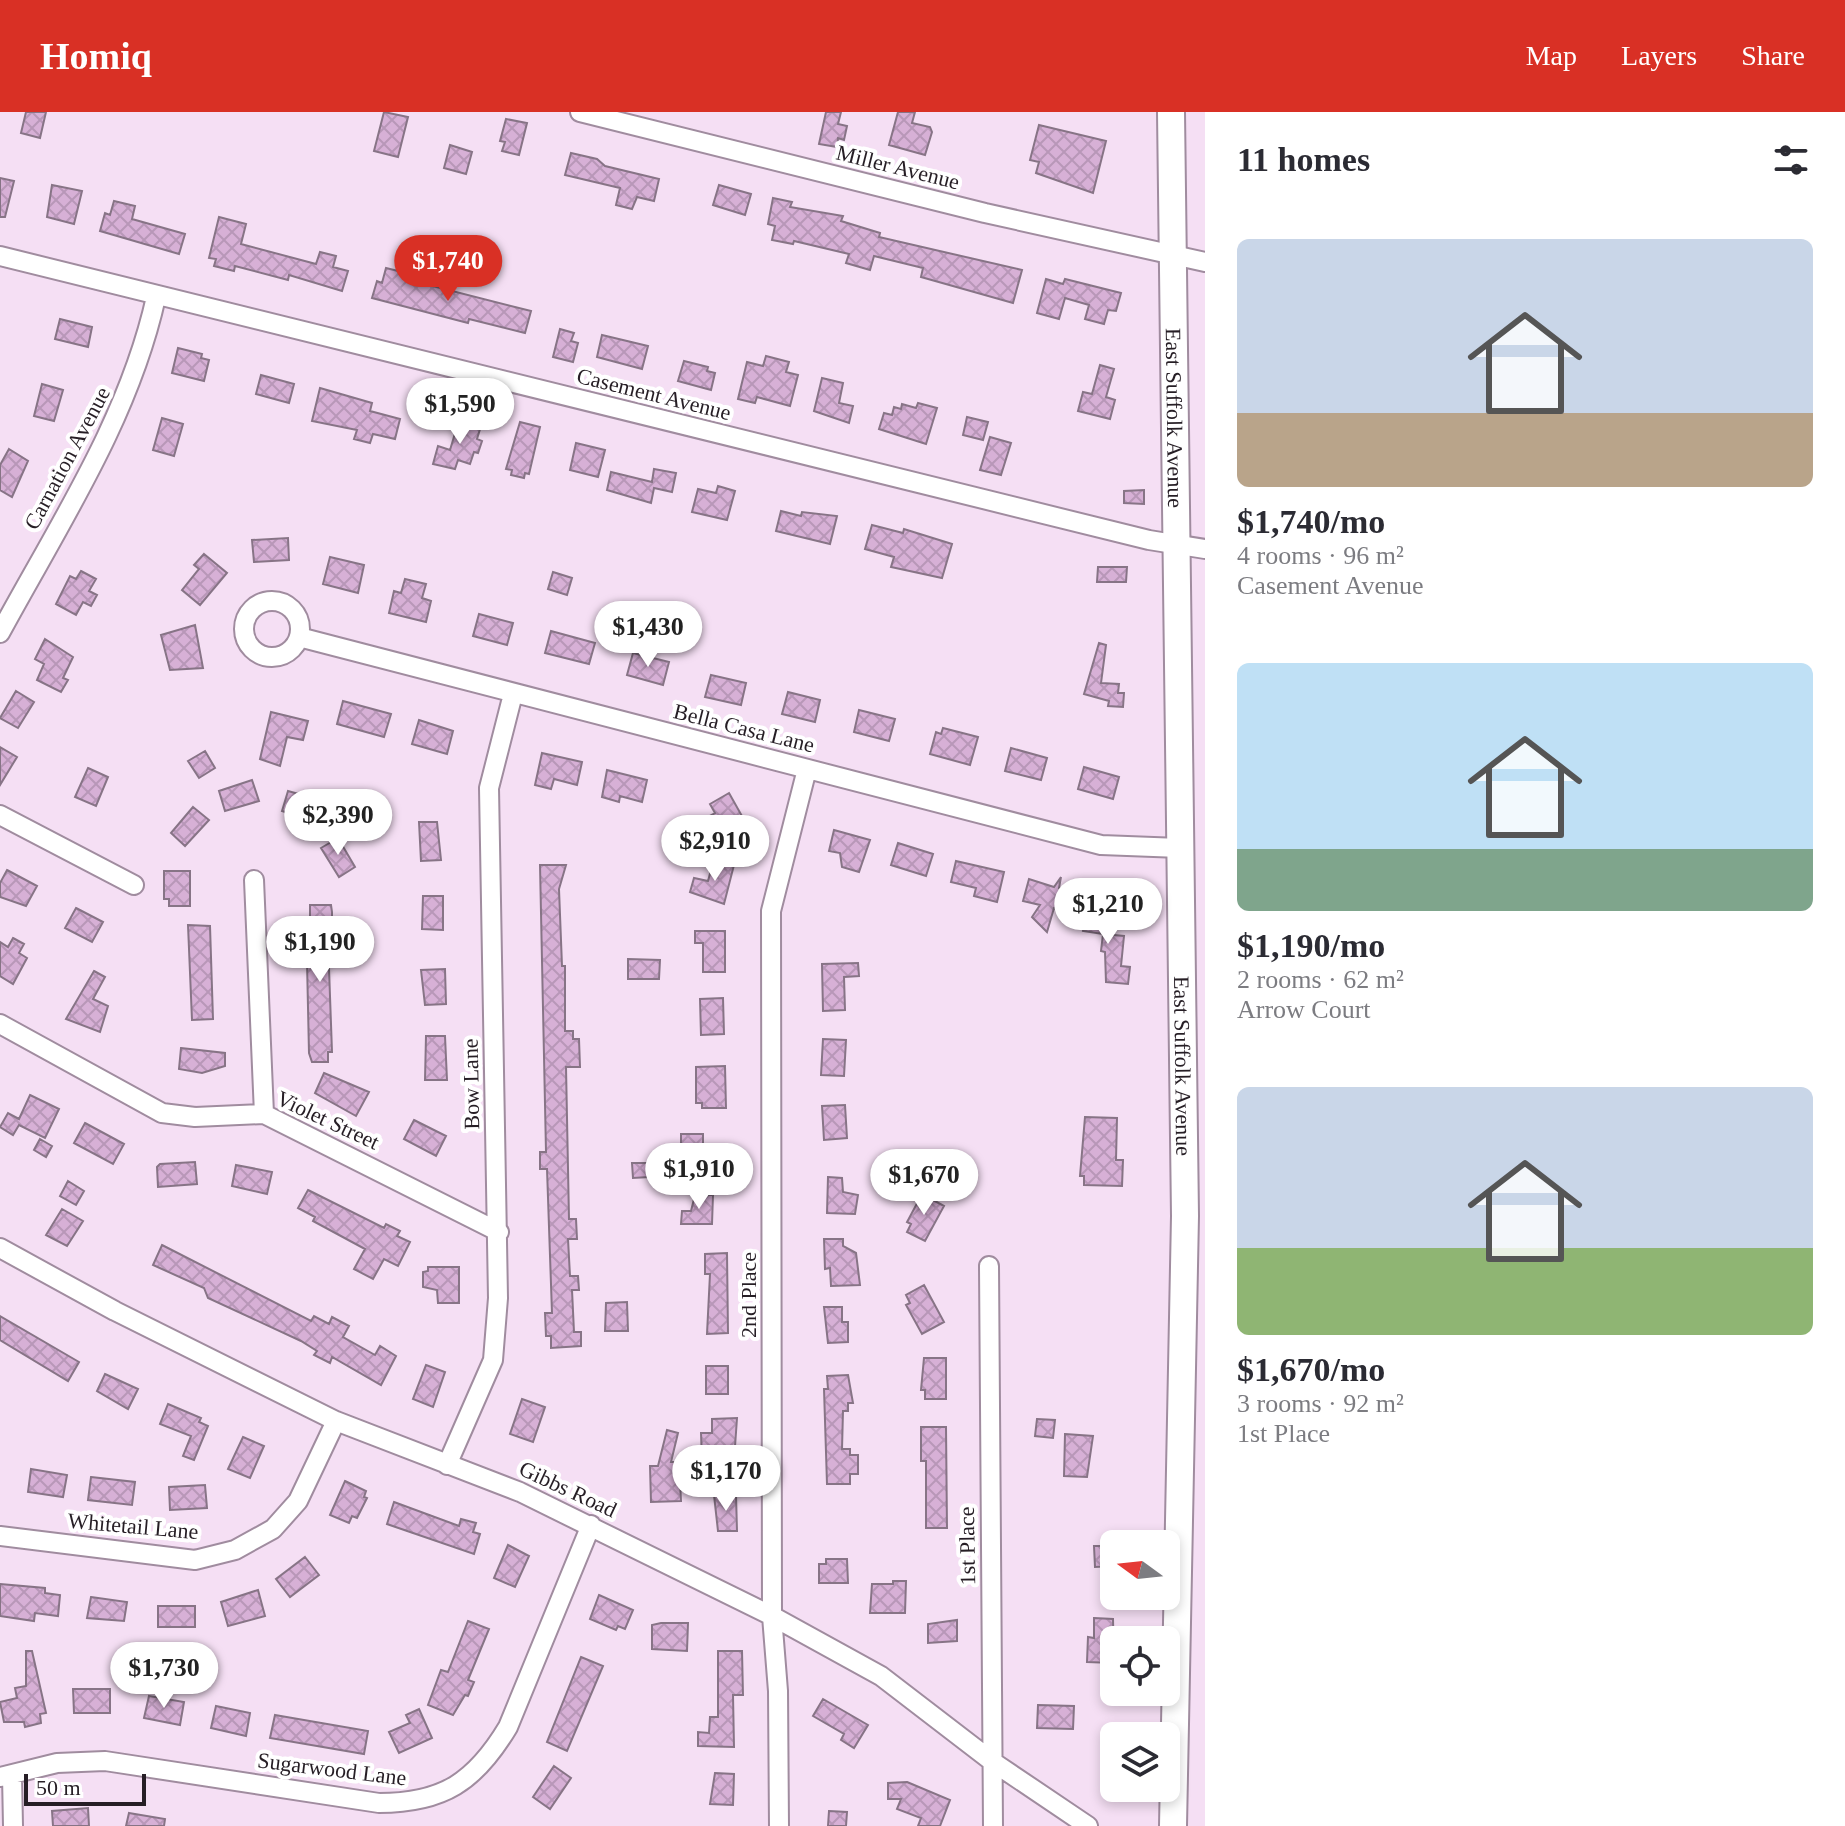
<!DOCTYPE html>
<meta charset="utf-8">
<style>
body{margin:0;font-family:"Times New Roman",serif;background:#f2f2f3;color:#2b2b33;height:100vh;display:flex;flex-direction:column;font-size:30px;white-space:nowrap}
*{box-sizing:border-box;margin:0}
p{font-size:26px;color:#7c7c81}
.icon{flex:none;width:44px;height:44px;fill:none;stroke:currentColor;stroke-width:2;stroke-linecap:round;stroke-linejoin:round}
.map{position:relative;flex:1;overflow:hidden}
.drawer{display:flex;flex-direction:column;background:#fff;width:640px}
.drawer>*{flex:none}
.needle{width:52px;rotate:285deg}
.tools{position:absolute;left:1100px;top:1418px;display:grid;gap:16px}
.tools a{display:grid;place-items:center;width:80px;height:80px;border-radius:12px;background:#fff;box-shadow:0 4px 12px #0003;font-size:40px}
.scale{position:absolute;left:24px;bottom:20px;width:122px;box-sizing:border-box;padding-left:8px;border:4px solid #261e25;border-top:0;font-size:22px;line-height:28px;white-space:nowrap;color:#261e25;-webkit-text-stroke:6px #fff;paint-order:stroke}
.price{position:absolute;translate:-50% -68px;padding:0 18px;border-radius:28px;background:#fff;color:#222;font-size:26px;line-height:52px;filter:drop-shadow(0 2px 4px #0008)}
.price::after{content:'';position:absolute;left:50%;top:48px;width:24px;height:18px;margin-left:-12px;background:inherit;clip-path:polygon(0 0,100% 0,50% 100%)}
.price.current{background:#d93025;color:#fff}
ul{padding:0;list-style:none}
li{display:grid;align-content:center;gap:16px;height:424px;padding:0 32px}
li span{display:grid;place-items:center;height:248px;border-radius:12px;color:#555}
li>.icon{margin-inline-start:auto}
span .icon{width:144px;height:144px;fill:#fffc;stroke-width:1}
li b{font-size:34px}
h2{display:flex;justify-content:space-between;align-items:center;height:96px;padding:0 32px;font-size:34px}
header{display:flex;align-items:center;gap:48px;box-sizing:border-box;height:112px;padding:0 40px;background:#d93025;color:#fff}
header strong{font-size:38px}
nav{display:flex;gap:44px;margin-inline-start:auto;font-size:28px}
main{display:flex;flex:1;min-height:0}
.map>svg:first-child{display:block}
.building{fill:url(#building-cross-hatch);stroke:#877486;stroke-width:2}
.lines{fill:none;stroke-linecap:round;stroke-linejoin:round}
.street-casing{stroke:#a08c9f;stroke-width:22}
.secondary-casing{stroke:#a08c9f;stroke-width:30}
.street{stroke:#fff;stroke-width:18}
.secondary{stroke:#fff;stroke-width:26}
.labels{text-anchor:middle;dominant-baseline:central;stroke-width:8;stroke-linejoin:round;paint-order:stroke}
.street-label{font-size:22px;fill:#261e25;stroke:#fff}
</style>
<header>
<strong>Homiq</strong>
<nav><a>Map</a><a>Layers</a><a>Share</a></nav>
</header>
<main>
<div class="map">
<svg width="1205" height="1714" viewBox="0 0 1205 1714">
<defs>
<pattern id="building-cross-hatch" width="8" height="8" patternUnits="userSpaceOnUse" patternTransform="scale(2)"><rect width="8" height="8" fill="#d7b0d6"/><path d="M0 0l8 8M0 8l8-8" fill="none" stroke="#b897b8"/></pattern>
</defs>
<rect width="100%" height="100%" fill="#f5dff4"/>
<path class="building" d="M26 0H46L40 26 21 21Z
M384 0 408 5 398 45 374 39Z
M826 0H841L838 12 847 14 844 28 838 26 837 35 819 32Z
M898 0H915L912 11 930 15 932 20 925 43 889 33Z
M506 7 527 11 519 43 502 39 505 30 500 29Z
M1039 13 1106 29 1093 81 1036 61 1039 50 1030 48Z
M450 33 472 40 466 62 444 56Z
M571 41 597 47 605 54 659 67 654 89 637 85 632 97 616 93 620 76 565 63Z
M0 66 14 69 5 105H0Z
M52 73 82 79 74 112 47 105Z
M719 73 751 82 745 103 713 93Z
M773 86 792 90 790 95 843 104 841 109 880 121 879 125 1022 158 1013 191 921 165 923 156 874 144 870 158 846 151 849 142 794 129 793 132 772 128 775 114 768 112Z
M114 89 135 94 132 107 185 122 179 142 100 119 105 101 110 103Z
M219 105 246 112 241 132 316 152 320 140 336 144 333 155 348 159 342 179 289 163 288 168 235 154 234 159 214 154 216 147 209 146Z
M386 156 406 161 405 167 531 199 525 221 469 207 468 211 372 186 377 169 382 171Z
M1046 167 1063 172 1065 167 1121 181 1116 199 1108 198 1104 212 1085 207 1089 193 1065 186 1059 207 1037 201Z
M60 207 92 215 88 235 55 227Z
M560 217 574 221 571 229 578 231 573 250 553 245Z
M602 223 648 234 642 257 597 245Z
M178 236 202 242 201 246 209 248 204 269 172 261Z
M766 244 789 250 786 260 798 263 790 294 757 285 755 291 738 287 747 250 763 254Z
M684 249 708 255 707 259 715 261 711 278 678 269Z
M1100 253 1114 257 1106 285 1115 288 1110 307 1078 299 1083 280 1092 282Z
M261 263 294 272 289 291 256 282Z
M822 266 843 271 839 291 853 294 849 311 814 299Z
M42 272 63 278 54 309 34 304Z
M320 276 372 291 370 299 400 307 395 327 373 322 370 331 354 327 357 318 312 309Z
M918 291 937 296 926 332 879 317 884 301 892 303 894 295 901 297 902 292 916 296Z
M967 305 988 310 983 328 963 323Z
M162 306 183 312 174 344 153 338Z
M459 308 481 314 477 327 482 329 478 341 474 340 470 352 458 348 455 357 433 352 438 334 450 338Z
M520 310 540 315 529 362 525 361 524 366 511 363 512 358 506 357Z
M990 325 1011 331 1001 363 980 358Z
M576 331 605 338 598 365 570 358Z
M9 337 28 349 12 385 0 378V353Z
M654 357 676 361 672 380 654 376 651 391 607 378 611 360 652 370Z
M718 374 735 379 727 408 692 400 698 377 716 381Z
M1144 378V392L1124 391V379Z
M781 399 801 404 802 400 837 404 830 432 776 419Z
M872 413 903 421 904 417 952 432 942 466 891 455 894 445 865 437Z
M288 426 289 448 254 450 252 428Z
M204 442 227 461 200 493 182 478 199 457 194 453Z
M330 445 364 453 358 481 323 472Z
M1098 455H1127L1126 470H1097Z
M81 459 96 467 89 479 97 483 91 494 83 490 76 503 56 492 70 464 76 467Z
M553 460 572 466 567 483 548 477Z
M405 467 426 472 422 486 431 489 426 510 389 501 394 479 401 481Z
M479 502 513 511 507 533 473 524Z
M195 513 203 556 170 558 161 523Z
M551 519 595 531 589 552 545 541Z
M45 527 73 545 63 566 68 568 61 580 37 568 44 552 35 547Z
M1099 531 1106 533 1101 571 1119 572 1118 581H1124L1123 595 1108 594 1109 589 1084 582Z
M633 541 669 550 663 573 627 563Z
M711 563 746 571 741 593 705 585Z
M16 579 34 590 18 616 0 606Z
M788 580 820 588 815 610 782 602Z
M343 589 391 602 384 625 337 612Z
M859 598 895 607 889 629 854 620Z
M271 600 308 609 303 628 287 625 280 654 260 647Z
M419 608 453 619 447 642 412 632Z
M943 616 978 625 970 653 930 642 936 620 941 622Z
M0 635 17 645 0 673Z
M1011 636 1047 646 1041 668 1005 659Z
M205 639 215 656 199 666 188 649Z
M542 641 582 650 577 673 554 667 551 677 535 673Z
M1084 655 1119 665 1113 687 1078 677Z
M88 656 108 665 96 694 75 685Z
M607 658 647 668 642 690 620 684 619 690 602 685Z
M252 668 259 689 225 699 219 679Z
M288 679 320 688 315 709 282 699Z
M729 681 747 713 728 723 722 712 714 717 708 705 715 701 710 692Z
M350 691 364 703 354 716 339 704Z
M193 695 209 708 185 734 171 721Z
M419 710H437L441 748 421 749Z
M834 718 870 728 859 760 842 755 840 741 829 739Z
M338 726 355 755 339 765 321 736Z
M898 731 933 742 926 764 891 753Z
M714 747 734 753 724 792 690 780 694 766 708 769Z
M956 749 1004 760 997 790 974 784 976 776 951 770Z
M540 753H566L559 777 562 854H565V919H573V927H579L580 955H566L569 1107H576L577 1127H568L570 1164H578L579 1178H572L574 1220H581V1234L551 1236V1224H546L545 1201H552L547 1057H540V1040H546Z
M7 758 37 774 26 794 0 785V771Z
M164 759H190V794H169V787H164Z
M1061 765 1059 776 1065 778 1059 798 1054 796 1047 820 1032 805 1040 793 1023 789 1029 767 1054 775Z
M423 784H443V818L422 817Z
M310 793H331L332 800V828H328L332 940H328V950H312L309 941 307 850H310Z
M1088 793 1106 796 1103 822 1124 824 1121 854 1130 855 1128 872 1106 870 1105 840 1101 839 1103 822 1083 819Z
M76 796 103 810 92 830 65 816Z
M188 813 210 814 213 907 192 908Z
M695 819H725V860H703V831H695Z
M13 826 24 832 19 841 27 846 13 872 0 864V830L8 835Z
M628 847 660 848 659 867H628Z
M858 851 859 864 844 865 845 898 823 899 822 852Z
M445 857 446 892 425 893 421 858Z
M94 859 105 865 93 887 108 894 100 920 66 907Z
M723 886 724 922 701 923 700 887Z
M426 924H445L447 968H425Z
M823 927 846 928 844 964 821 963Z
M181 936 225 941V954L202 961 179 957Z
M725 954 726 996H702V991H696V955Z
M324 961 369 980 356 1004 315 981Z
M30 983 59 997 45 1026 19 1013 13 1023 0 1015 8 1001 19 1007Z
M845 993 847 1026 824 1028 822 994Z
M1085 1005 1117 1006 1116 1048H1123L1122 1074 1084 1073V1064H1080Z
M414 1008 446 1024 436 1044 404 1027Z
M85 1011 124 1032 113 1052 74 1031Z
M681 1022H703V1059H681Z
M40 1027 52 1034 46 1045 34 1038Z
M195 1050 197 1072 158 1075 157 1055 160 1052Z
M632 1051H648L649 1065 633 1066Z
M236 1053 272 1060 267 1082 232 1074Z
M828 1065 842 1066 843 1080 858 1083 855 1102 827 1101Z
M68 1069 84 1079 76 1093 60 1084Z
M308 1078 384 1116 386 1112 400 1119 397 1124 410 1130 398 1154 384 1147 373 1167 354 1157 365 1137 313 1109 315 1105 298 1096Z
M922 1082 944 1094 925 1129 907 1120 911 1112 907 1110Z
M695 1083H713L712 1112H681L682 1099H691Z
M62 1097 83 1109 67 1134 46 1123Z
M824 1127H843V1134L856 1141 860 1173 831 1174 830 1156 825 1157Z
M162 1133 311 1209 314 1204 329 1212 332 1205 349 1214 343 1225 375 1243 380 1234 396 1244 381 1273 332 1245 330 1251 314 1243 317 1239 301 1229 208 1186 204 1176 153 1153Z
M727 1141 728 1221 707 1222 710 1162H705V1142Z
M428 1155H459V1191H438L437 1178 423 1175V1160L428 1159Z
M924 1173 944 1210 922 1222 906 1193 910 1191 906 1183Z
M627 1190 628 1219H605L606 1191Z
M824 1195H842V1210H848V1230L828 1231Z
M0 1204 79 1250 68 1269 0 1228Z
M924 1246H946V1287H925V1278H921Z
M426 1253 445 1260 433 1295 413 1287Z
M706 1254H728V1282H706Z
M105 1262 138 1277 128 1297 97 1279Z
M848 1263 853 1291H848V1299H843L842 1337H850V1343H858V1362H850V1372H827L824 1277H828L827 1264Z
M522 1287 545 1295 533 1330 510 1322Z
M168 1292 201 1306 199 1310 208 1314 194 1348 183 1344 191 1324 160 1312Z
M737 1306 734 1349H702L701 1321H712V1307Z
M1037 1307 1055 1308 1053 1326 1035 1324Z
M921 1315H946L947 1416H926V1349H921Z
M667 1318 678 1321 671 1350H679L681 1389 651 1390 650 1354H658Z
M1065 1322 1093 1324 1087 1365 1064 1364Z
M243 1325 264 1334 250 1366 228 1357Z
M31 1357 67 1363 63 1385 28 1380Z
M91 1365 135 1370 132 1393 88 1388Z
M345 1369 366 1379 364 1385 367 1386 357 1406 352 1404 349 1411 330 1403Z
M205 1373 207 1396 170 1398 169 1375Z
M714 1383H736L737 1419H718Z
M394 1390 459 1414 461 1407 476 1411 473 1420 480 1422 474 1442 387 1412Z
M508 1433 529 1444 515 1475 494 1466Z
M1094 1434H1114V1454L1095 1455Z
M305 1445 319 1463 290 1485 276 1467Z
M826 1447H847L848 1471H819V1452H826Z
M893 1469H906L905 1501H870L872 1472H893Z
M0 1472 45 1476V1481L60 1483 58 1504 35 1501 34 1509 0 1504Z
M258 1478 265 1504 228 1514 221 1490Z
M599 1483 633 1498 625 1517 618 1514 616 1518 590 1507Z
M91 1485 127 1490 124 1509 87 1506Z
M158 1494H195V1515H158Z
M1094 1506 1113 1507 1114 1551 1087 1550 1088 1525 1094 1526Z
M957 1508V1529L928 1531V1512Z
M468 1509 489 1517 468 1568 474 1570 468 1584 465 1583 453 1603 428 1593 441 1558 448 1560Z
M661 1511H688L687 1539 652 1537V1513Z
M26 1539H32L46 1601 40 1602 41 1611 25 1615 24 1610H4L0 1590 17 1586 15 1576 26 1574Z
M718 1539H742L743 1583H733L734 1635 698 1634V1620L709 1621 710 1605H718Z
M581 1545 603 1554 567 1639 547 1630Z
M73 1577H110V1601H74Z
M149 1584 184 1590 180 1613 144 1606Z
M823 1587 868 1613 854 1636 841 1628 844 1622 813 1604Z
M1038 1593 1074 1594 1073 1617 1037 1616Z
M216 1594 250 1601 246 1624 211 1616Z
M419 1597 432 1626 399 1641 389 1620 410 1611 406 1603Z
M275 1603 368 1619 364 1642 270 1626Z
M554 1654 571 1666 550 1697 533 1685Z
M715 1661 734 1662 733 1693 710 1692Z
M907 1670 950 1688 940 1714H918L921 1706 897 1697 901 1687H888V1671Z
M88 1696 89 1714H53L52 1699Z
M829 1699 847 1700 846 1714H828Z
M129 1701 165 1707 164 1714H126Z"/>
<g class="lines">
<defs>
<path id="street" d="M580 0 985 101 1205 150
M0 144 1149 428 1205 437
M244 517a28 28 0 1 1 56 0a28 28 0 1 1-56 0Z
M0 521C59 412 129 307 156 185
M299 525 1101 733 1180 736
M0 703 134 773
M254 768 264 1002
M0 912 162 1001 195 1005 264 1002 499 1120
M0 1136 115 1199 336 1309 520 1380 772 1504 881 1564 993 1650 1088 1714
M989 1154 993 1714
M447 1353 493 1248 498 1186 489 676 513 582
M0 1424 195 1448 235 1438 273 1417 298 1389 336 1309
M12 1663 13 1714
M0 1665 57 1651 105 1649 379 1691C443 1691 475 1670 508 1615L591 1413
M779 1714 778 1579 772 1504 771 799 807 657"/>
<g id="secondary">
<path id="s1" d="M1171 0 1185 1104 1173 1714"/>
</g>
</defs>
<use href="#street" class="street-casing"/>
<use href="#secondary" class="secondary-casing"/>
<use href="#street" class="street"/>
<use href="#secondary" class="secondary"/>
</g>
<g class="labels">
<g class="street-label">
<text transform="translate(898 55) rotate(14)">Miller Avenue</text>
<text transform="translate(654 282) rotate(14)">Casement Avenue</text>
<text stroke="none"><textPath href="#s1" startOffset="306">East Suffolk Avenue</textPath></text>
<text transform="translate(67 346) rotate(-62)">Carnation Avenue</text>
<text transform="translate(744 616) rotate(14)">Bella Casa Lane</text>
<text stroke="none"><textPath href="#s1" startOffset="954">East Suffolk Avenue</textPath></text>
<text transform="translate(471 972) rotate(-91)">Bow Lane</text>
<text transform="translate(328 1008) rotate(25)">Violet Street</text>
<text transform="translate(748 1183) rotate(-90)">2nd Place</text>
<text transform="translate(568 1377) rotate(25)">Gibbs Road</text>
<text transform="translate(133 1414) rotate(5)">Whitetail Lane</text>
<text transform="translate(967 1434) rotate(-91)">1st Place</text>
<text transform="translate(332 1657) rotate(7)">Sugarwood Lane</text>
</g>
</g>
</svg>
<div class="tools">
<a><svg class="needle" viewBox="-14 -14 28 28"><path d="M0-13l5 13h-10z" fill="#e53935"/><path d="M0 13l5-13h-10z" fill="#7c7c81"/></svg></a>
<a><svg class="icon" aria-label="locate" viewBox="0 0 24 24"><circle cx="12" cy="12" r="6"/><path d="M12 2v4M12 18v4M2 12h4M18 12h4"/></svg></a>
<a><svg class="icon" aria-label="layers" viewBox="0 0 24 24"><path d="M12 4l9 5-9 5-9-5zM3 14l9 5 9-5"/></svg></a>
</div>
<div class="scale">50 m</div>
<b class="price current" style="left:448px;top:191px">$1,740</b>
<b class="price" style="left:460px;top:334px">$1,590</b>
<b class="price" style="left:648px;top:557px">$1,430</b>
<b class="price" style="left:338px;top:745px">$2,390</b>
<b class="price" style="left:715px;top:771px">$2,910</b>
<b class="price" style="left:1108px;top:834px">$1,210</b>
<b class="price" style="left:320px;top:872px">$1,190</b>
<b class="price" style="left:699px;top:1099px">$1,910</b>
<b class="price" style="left:924px;top:1105px">$1,670</b>
<b class="price" style="left:726px;top:1401px">$1,170</b>
<b class="price" style="left:164px;top:1598px">$1,730</b>
</div>
<section class="drawer">
<h2>11 homes<svg class="icon" aria-label="filters" viewBox="0 0 24 24"><path d="M4 7h16M4 17h16"/><circle cx="9" cy="7" r="2"/><circle cx="15" cy="17" r="2"/></svg></h2>
<ul>
<li><span style="background:linear-gradient(#c9d6e8 70%,#b9a48a 0)"><svg class="icon" aria-label="home" viewBox="0 0 24 24"><path d="M3 11l9-7 9 7M6 9v11h12V9"/></svg></span><div><b>$1,740/mo</b><p>4 rooms · 96 m²</p><p>Casement Avenue</p></div></li>
<li><span style="background:linear-gradient(#bfe0f5 75%,#7fa58c 0)"><svg class="icon" aria-label="home" viewBox="0 0 24 24"><path d="M3 11l9-7 9 7M6 9v11h12V9"/></svg></span><div><b>$1,190/mo</b><p>2 rooms · 62 m²</p><p>Arrow Court</p></div></li>
<li><span style="background:linear-gradient(#c9d6e8 65%,#8fb573 0)"><svg class="icon" aria-label="home" viewBox="0 0 24 24"><path d="M3 11l9-7 9 7M6 9v11h12V9"/></svg></span><div><b>$1,670/mo</b><p>3 rooms · 92 m²</p><p>1st Place</p></div></li>
</ul>
</section>
</main>
